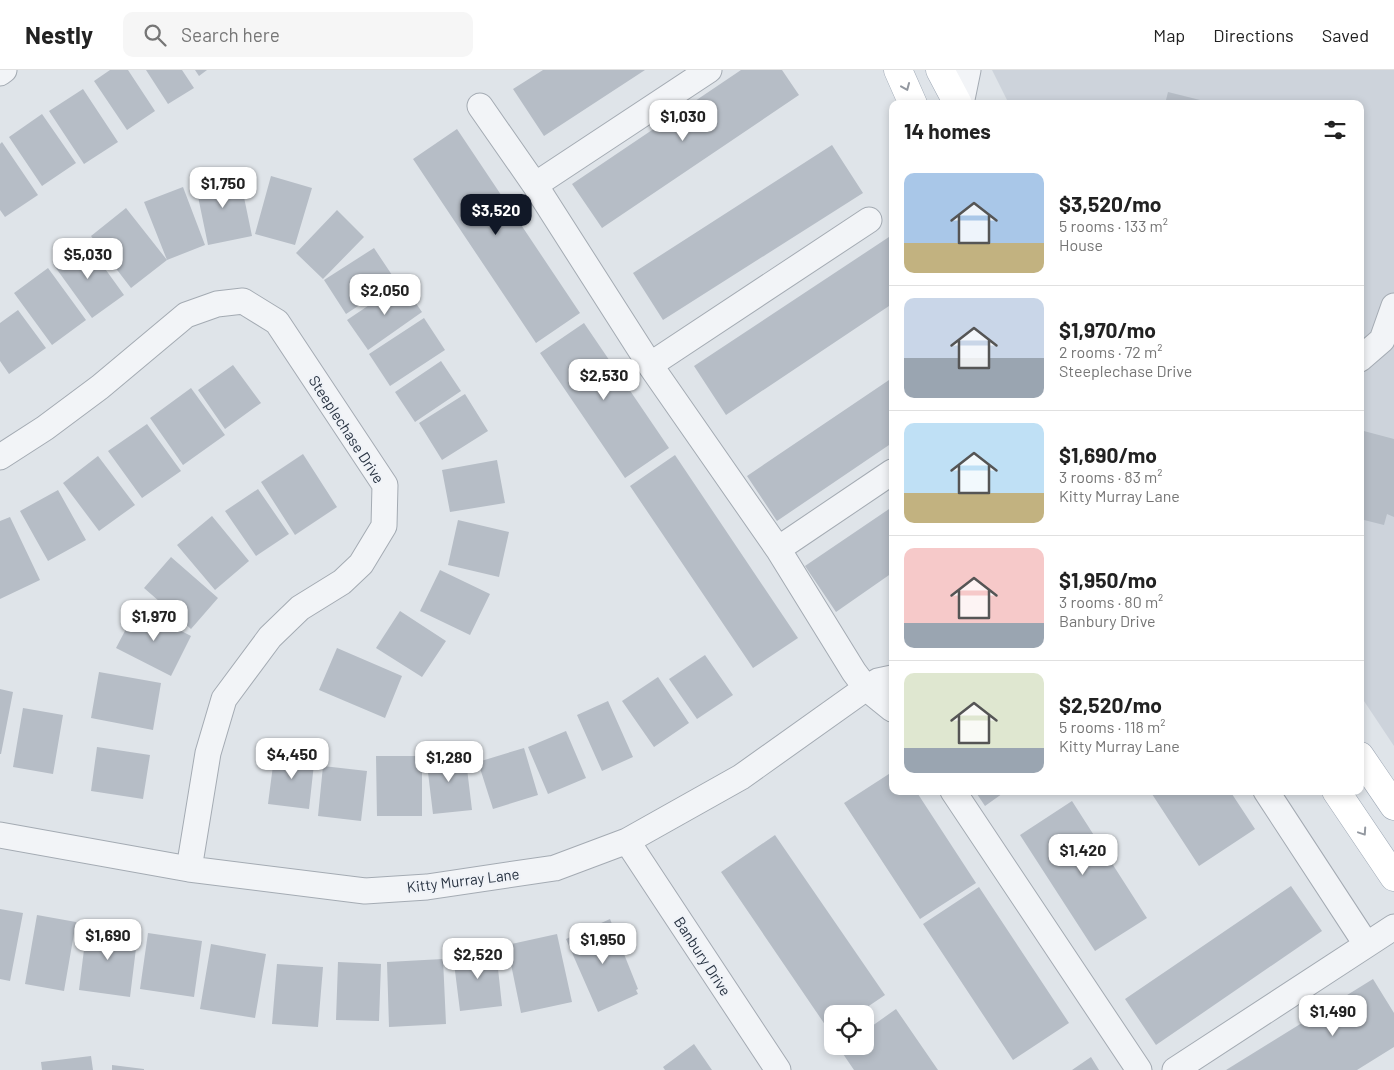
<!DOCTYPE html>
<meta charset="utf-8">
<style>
body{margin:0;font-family:Barlow,sans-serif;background:#f6f6f6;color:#222;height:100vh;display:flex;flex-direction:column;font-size:19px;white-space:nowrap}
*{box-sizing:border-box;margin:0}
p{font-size:16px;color:#767676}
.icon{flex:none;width:28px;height:28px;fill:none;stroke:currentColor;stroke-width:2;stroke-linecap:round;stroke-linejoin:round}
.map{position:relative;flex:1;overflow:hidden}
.sheet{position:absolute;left:889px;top:30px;width:475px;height:695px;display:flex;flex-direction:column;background:#fff;border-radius:10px;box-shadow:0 2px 8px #0003}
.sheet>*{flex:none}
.fabs{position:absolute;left:824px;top:935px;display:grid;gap:10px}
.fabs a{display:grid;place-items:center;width:50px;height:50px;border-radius:10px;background:#fff;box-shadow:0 2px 8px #0003;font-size:25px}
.price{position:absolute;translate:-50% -42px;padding:0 11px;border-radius:10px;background:#fff;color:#222;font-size:16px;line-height:32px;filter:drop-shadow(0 1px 2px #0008)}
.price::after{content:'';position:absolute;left:50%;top:30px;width:15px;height:11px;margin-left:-8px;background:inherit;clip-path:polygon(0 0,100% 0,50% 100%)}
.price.on{background:#111827;color:#fff}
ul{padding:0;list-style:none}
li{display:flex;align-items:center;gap:15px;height:125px;padding:0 15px}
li+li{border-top:1px solid #e0e0e0}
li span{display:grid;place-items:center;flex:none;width:140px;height:100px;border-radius:10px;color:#555}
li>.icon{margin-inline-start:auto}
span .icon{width:60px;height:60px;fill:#fffc;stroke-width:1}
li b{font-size:21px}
h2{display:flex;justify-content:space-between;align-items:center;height:60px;padding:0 15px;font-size:21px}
header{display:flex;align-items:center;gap:30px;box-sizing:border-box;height:70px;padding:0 25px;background:#fff;border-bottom:1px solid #e0e0e0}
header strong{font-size:24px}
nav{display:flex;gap:28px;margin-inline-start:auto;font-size:18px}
.search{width:350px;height:45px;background:#f6f6f6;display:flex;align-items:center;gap:12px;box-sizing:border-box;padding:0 18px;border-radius:10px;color:#767676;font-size:19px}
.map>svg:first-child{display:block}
.built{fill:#cdd3db}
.building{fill:#b6bdc6}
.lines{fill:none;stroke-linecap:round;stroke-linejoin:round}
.minor-casing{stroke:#a4abb3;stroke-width:27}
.major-casing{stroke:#9ea8b5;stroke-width:29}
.minor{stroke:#f2f4f7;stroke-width:25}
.major{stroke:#fff;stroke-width:28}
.oneway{stroke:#9398a0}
.labels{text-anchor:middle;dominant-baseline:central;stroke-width:4;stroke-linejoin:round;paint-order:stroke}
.street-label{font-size:15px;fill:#273241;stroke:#eff2f7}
</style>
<header>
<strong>Nestly</strong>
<div class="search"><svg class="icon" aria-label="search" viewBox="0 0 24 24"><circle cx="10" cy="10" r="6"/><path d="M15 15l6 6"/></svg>Search here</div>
<nav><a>Map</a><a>Directions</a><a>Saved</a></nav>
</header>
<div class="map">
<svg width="1394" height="1000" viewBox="0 0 1394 1000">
<rect width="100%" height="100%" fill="#dfe4e9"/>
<path class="built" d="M992 0H1394V676L1360 625V34H1009Z"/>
<path class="building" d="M110 0H128L155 41 127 60 94 11Z
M146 0H182L194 18 168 34Z
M195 0H207L199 6Z
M543 0H645L544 66 513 19Z
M741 0H782L799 25 602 158 572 114Z
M83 19 118 72 84 94 49 41Z
M1168 22 1212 33V34H1165Z
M42 44 76 93 42 116 9 67Z
M457 59 580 243 536 273 413 89Z
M2 72 38 125 5 147 0 140V74Z
M832 75 863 123 663 250 633 203Z
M239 103 252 166 208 175 195 112Z
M271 106 312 118 295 175 255 164Z
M183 117 205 175 167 190 144 132Z
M126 138 167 190 131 218 91 166Z
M337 140 364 167 323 209 296 183Z
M892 165V234L726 345 694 296Z
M85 171 124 225 92 248 53 194Z
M374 178 396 211 346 244 324 210Z
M48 198 86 250 52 275 14 223Z
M402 213 422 242 368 280 347 250Z
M18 240 46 278 9 304 0 291V253Z
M424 248 445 280 390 316 369 284Z
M584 253 669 378 625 408 540 283Z
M441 291 461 321 415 352 395 322Z
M233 295 261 333 225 359 198 320Z
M892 308V373L777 451 747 406Z
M191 318 225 365 183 395 150 348Z
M465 324 488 361 442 390 419 353Z
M147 354 181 401 142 428 108 381Z
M1360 360 1394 369V447L1387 444 1384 455 1360 449Z
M303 384 337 437 295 465 261 412Z
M675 385 798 568 753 598 630 416Z
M98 386 135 435 99 461 63 413Z
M497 390 505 433 450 442 442 400Z
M258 419 289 464 256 486 225 441Z
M58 420 86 470 48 491 20 441Z
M892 437V503L836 542 805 496Z
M212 446 249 491 215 520 177 475Z
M10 447 40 510 0 529V451Z
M458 450 509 462 499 507 448 495Z
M171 487 218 528 191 559 144 518Z
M440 500 490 524 470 565 420 541Z
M137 538 191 566 171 606 116 578Z
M400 541 446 571 422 607 376 578Z
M337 578 402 606 385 648 319 620Z
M705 585 733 625 697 649 669 609Z
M99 602 161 613 153 660 91 648Z
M658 607 689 653 654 677 622 631Z
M0 619 13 622 1 684H0Z
M608 631 633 687 602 701 577 645Z
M23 638 63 645 53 704 13 697Z
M566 661 586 708 548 724 528 677Z
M97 677 150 685 143 729 91 721Z
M524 678 538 725 493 739 478 692Z
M275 680 315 685 309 739 268 734Z
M465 682 472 740 433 744 426 686Z
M376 686H422V746H377Z
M323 696 367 701 361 751 318 746Z
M892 702V721H916L976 813 920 849 844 733Z
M975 721H1006L985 736Z
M1150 721H1230L1255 759 1199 796Z
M1072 731 1147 848 1095 881 1020 765Z
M775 765 885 925 857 944H832V960L830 962 721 802Z
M1291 816 1322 861 1156 975 1125 929Z
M979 817 1069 953 1013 990 923 854Z
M0 839 23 843 10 911 0 909Z
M37 845 76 852 64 921 25 914Z
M610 849 638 919 636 920 638 924 598 942 566 869Z
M87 855 138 862 130 927 79 920Z
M148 863 202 871 194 927 140 919Z
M557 864 572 932 521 943 507 875Z
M211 874 266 884 255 948 200 939Z
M496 880 502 936 460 941 453 885Z
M443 889 446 954 389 957 387 892Z
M338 892 381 894 379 951 336 950Z
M277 894 323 897 318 957 272 954Z
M1373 909 1394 943V977L1357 1000H1226Z
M896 939 938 1000H854L839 978 842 976H865V961Z
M694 974 712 1000H665L663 997Z
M91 986 93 1000H42L41 992Z
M1091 987 1099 1000H1072Z
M112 995 144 999V1000H112Z"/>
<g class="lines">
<defs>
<path id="minor" d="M0 3 4 0
M961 34 968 0
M480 36 535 115 650 295 778 479 854 602 866 618 892 639
M535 115 709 0
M1360 289 1382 270 1394 236
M650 295 869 150
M0 387 45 358 100 317 186 245 217 234 243 231 277 252 385 415 384 456 361 494 342 512 300 538 270 567 224 629 208 683 189 799
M778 479 892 402
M953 721 1139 1000
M1266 721 1366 874
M0 765 189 799 365 821 427 817 555 798 627 771 741 707 866 618 878 611 892 608
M627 771 778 1000
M1175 1000 1394 857"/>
<path id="major" d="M898 0 913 34
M940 0 958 34
M1360 686 1394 736
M1336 721 1394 807"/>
</defs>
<use href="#minor" class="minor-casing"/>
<use href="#major" class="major-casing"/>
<use href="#minor" class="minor"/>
<use href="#major" class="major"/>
</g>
<defs><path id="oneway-chevron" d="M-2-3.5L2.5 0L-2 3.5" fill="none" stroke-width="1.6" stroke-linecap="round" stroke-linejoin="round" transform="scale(1.25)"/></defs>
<g class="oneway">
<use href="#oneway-chevron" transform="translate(906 17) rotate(67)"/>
<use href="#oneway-chevron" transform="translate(1363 762) rotate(56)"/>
</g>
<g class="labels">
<g class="street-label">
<text transform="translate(347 359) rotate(57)">Steeplechase Drive</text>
<text transform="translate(463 810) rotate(-7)">Kitty Murray Lane</text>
<text transform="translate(703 886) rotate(57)">Banbury Drive</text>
</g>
</g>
</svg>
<div class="fabs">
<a><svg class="icon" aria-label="locate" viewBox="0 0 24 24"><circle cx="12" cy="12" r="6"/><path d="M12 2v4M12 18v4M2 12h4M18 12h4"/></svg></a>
</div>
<b class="price" style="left:683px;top:72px">$1,030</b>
<b class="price" style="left:223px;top:139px">$1,750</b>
<b class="price on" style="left:496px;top:166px">$3,520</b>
<b class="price" style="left:88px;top:210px">$5,030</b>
<b class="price" style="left:385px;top:246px">$2,050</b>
<b class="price" style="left:604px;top:331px">$2,530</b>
<b class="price" style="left:154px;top:572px">$1,970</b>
<b class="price" style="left:292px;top:710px">$4,450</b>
<b class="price" style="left:449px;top:713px">$1,280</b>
<b class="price" style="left:1083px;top:806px">$1,420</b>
<b class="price" style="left:108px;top:891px">$1,690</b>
<b class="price" style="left:603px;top:895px">$1,950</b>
<b class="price" style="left:478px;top:910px">$2,520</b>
<b class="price" style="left:1333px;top:967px">$1,490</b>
<section class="sheet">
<h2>14 homes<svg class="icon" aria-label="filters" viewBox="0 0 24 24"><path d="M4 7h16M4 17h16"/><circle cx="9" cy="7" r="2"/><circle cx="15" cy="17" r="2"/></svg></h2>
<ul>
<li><span style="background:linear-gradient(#a9c7e8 70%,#c2b280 0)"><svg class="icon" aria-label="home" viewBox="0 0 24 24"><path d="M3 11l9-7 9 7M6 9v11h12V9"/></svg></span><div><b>$3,520/mo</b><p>5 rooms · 133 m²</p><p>House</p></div></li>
<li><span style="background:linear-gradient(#c9d6e8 60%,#9aa5b1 0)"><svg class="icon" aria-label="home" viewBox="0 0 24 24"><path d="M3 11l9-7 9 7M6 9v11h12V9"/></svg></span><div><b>$1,970/mo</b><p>2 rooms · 72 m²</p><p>Steeplechase Drive</p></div></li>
<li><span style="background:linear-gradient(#bfe0f5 70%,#c2b280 0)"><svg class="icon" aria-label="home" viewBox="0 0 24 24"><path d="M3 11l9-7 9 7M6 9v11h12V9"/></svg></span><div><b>$1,690/mo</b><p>3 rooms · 83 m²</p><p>Kitty Murray Lane</p></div></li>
<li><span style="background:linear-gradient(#f6c9c9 75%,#9aa5b1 0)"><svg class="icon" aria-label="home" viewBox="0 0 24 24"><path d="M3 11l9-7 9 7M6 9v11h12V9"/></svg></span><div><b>$1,950/mo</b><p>3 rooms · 80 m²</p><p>Banbury Drive</p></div></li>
<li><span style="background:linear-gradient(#dfe7d0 75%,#9aa5b1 0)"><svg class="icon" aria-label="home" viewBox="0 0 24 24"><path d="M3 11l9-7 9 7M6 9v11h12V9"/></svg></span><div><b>$2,520/mo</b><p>5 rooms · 118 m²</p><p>Kitty Murray Lane</p></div></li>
</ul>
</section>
</div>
